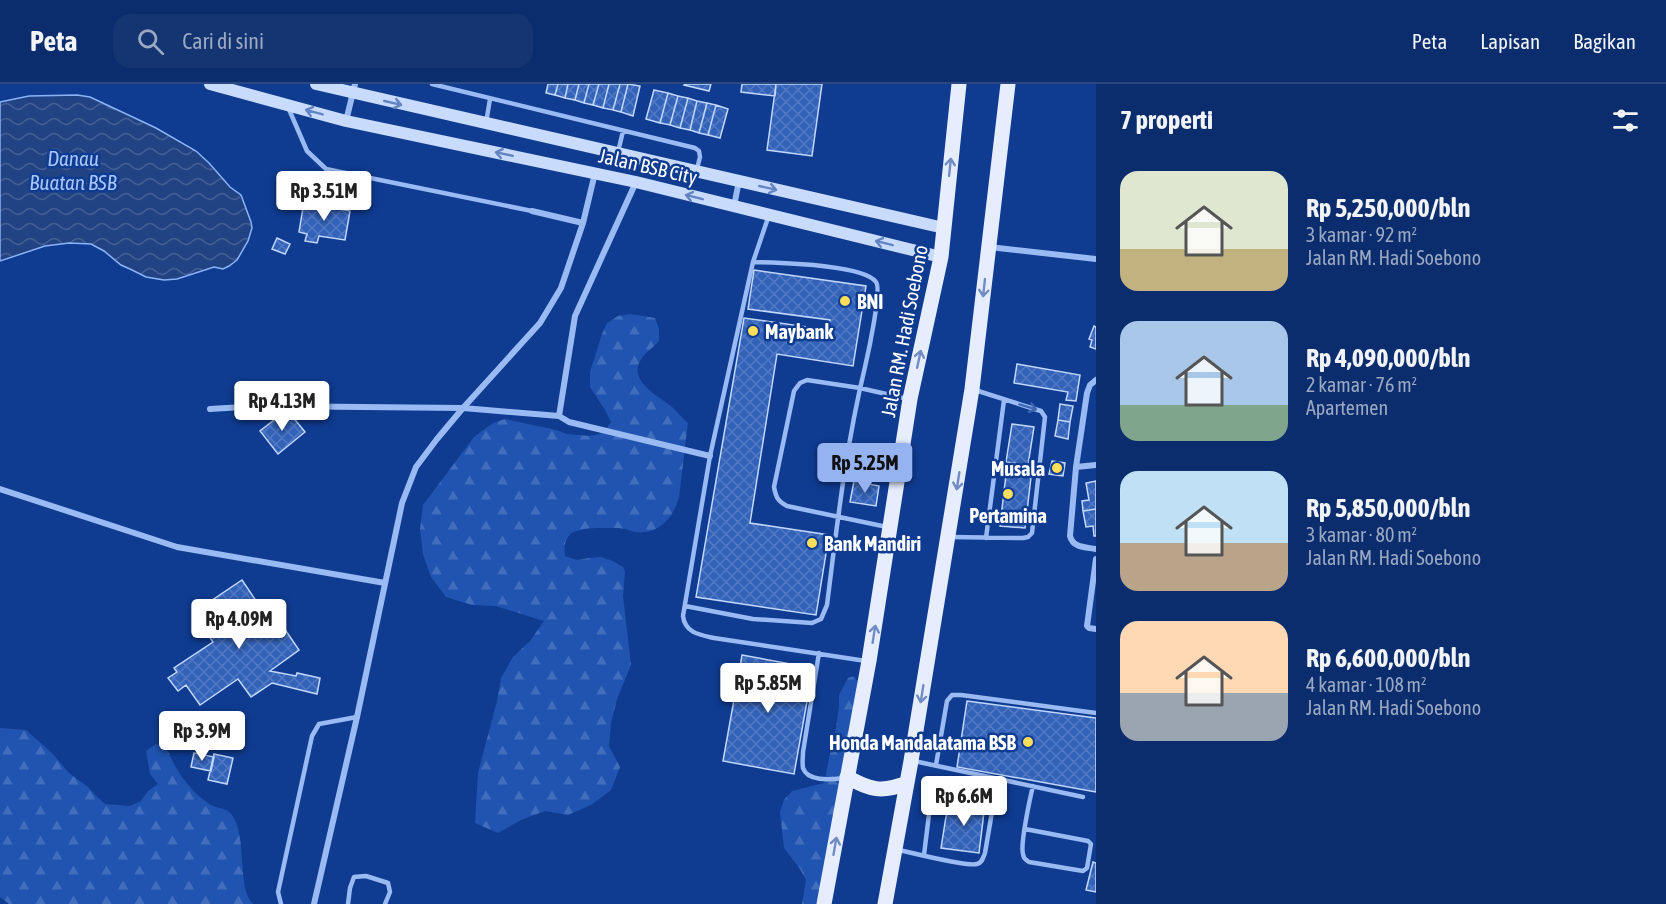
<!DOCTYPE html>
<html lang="id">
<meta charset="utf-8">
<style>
body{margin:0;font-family:"Asap Condensed",sans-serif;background:#143572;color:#f1f3f6;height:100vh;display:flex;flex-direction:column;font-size:22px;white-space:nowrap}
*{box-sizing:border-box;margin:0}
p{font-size:20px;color:#9aa8c2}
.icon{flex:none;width:33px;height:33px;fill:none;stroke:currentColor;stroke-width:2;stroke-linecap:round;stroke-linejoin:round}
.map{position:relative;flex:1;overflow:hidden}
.panel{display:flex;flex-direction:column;background:#0b2d6d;width:570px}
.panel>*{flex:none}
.price{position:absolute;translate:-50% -51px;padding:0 14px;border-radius:6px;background:#fff;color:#222;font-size:20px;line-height:39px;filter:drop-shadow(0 2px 3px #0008)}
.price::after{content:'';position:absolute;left:50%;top:36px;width:18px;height:14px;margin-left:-9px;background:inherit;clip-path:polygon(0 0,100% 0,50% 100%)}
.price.selected{background:#95b2f1;color:#111}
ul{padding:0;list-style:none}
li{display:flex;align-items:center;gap:18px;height:150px;padding:0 24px}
li span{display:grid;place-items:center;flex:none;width:168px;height:120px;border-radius:18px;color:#555}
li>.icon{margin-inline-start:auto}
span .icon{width:72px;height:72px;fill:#fffc;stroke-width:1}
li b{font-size:26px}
h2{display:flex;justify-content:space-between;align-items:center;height:72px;padding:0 24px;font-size:26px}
header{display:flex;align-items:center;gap:36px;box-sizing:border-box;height:84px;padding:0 30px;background:#0b2d6d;border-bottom:2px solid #2b4980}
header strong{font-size:28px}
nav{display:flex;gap:33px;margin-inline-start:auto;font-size:21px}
.search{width:420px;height:54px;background:#143572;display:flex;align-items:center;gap:15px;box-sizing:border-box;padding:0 21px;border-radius:18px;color:#9aa8c2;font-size:22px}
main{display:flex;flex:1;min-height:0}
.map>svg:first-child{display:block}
.forest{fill:url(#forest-firs)}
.water{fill:url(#water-waves);stroke:#8bb3f7;stroke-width:1.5}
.building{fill:url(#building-cross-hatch);stroke:#c1d7fe;stroke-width:1.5}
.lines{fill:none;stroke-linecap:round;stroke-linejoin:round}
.lane{stroke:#99baf3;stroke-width:4.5}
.street{stroke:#99baf3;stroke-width:6}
.secondary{stroke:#c9dbfd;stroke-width:12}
.primary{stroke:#e6edff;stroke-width:15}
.oneway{stroke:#6384c2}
.oneway2{stroke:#708cc2}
.oneway3{stroke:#3f68b3}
.poi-dot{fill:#ffde5c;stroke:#0f3c91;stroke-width:2}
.labels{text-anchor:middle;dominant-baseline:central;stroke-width:5;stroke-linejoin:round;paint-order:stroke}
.street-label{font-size:20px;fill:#fff;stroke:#0f3c91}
.poi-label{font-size:20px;font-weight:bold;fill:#fff;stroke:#0f3c91;text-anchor:start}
.water-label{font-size:21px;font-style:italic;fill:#a5c5fb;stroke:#0f3c91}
</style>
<header>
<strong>Peta</strong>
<div class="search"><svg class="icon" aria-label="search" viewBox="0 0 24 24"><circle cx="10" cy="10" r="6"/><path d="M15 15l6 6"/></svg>Cari di sini</div>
<nav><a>Peta</a><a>Lapisan</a><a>Bagikan</a></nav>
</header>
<main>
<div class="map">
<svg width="1096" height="820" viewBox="0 0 1096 820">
<defs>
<pattern id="forest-firs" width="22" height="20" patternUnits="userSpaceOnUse" patternTransform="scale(1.5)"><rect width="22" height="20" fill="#2054b0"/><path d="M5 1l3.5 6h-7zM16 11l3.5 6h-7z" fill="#416ebc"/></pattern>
<pattern id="water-waves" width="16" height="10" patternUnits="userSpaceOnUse" patternTransform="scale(1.5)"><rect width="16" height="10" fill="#224383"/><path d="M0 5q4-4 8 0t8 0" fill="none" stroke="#435f96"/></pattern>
<pattern id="building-cross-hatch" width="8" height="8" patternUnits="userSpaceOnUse" patternTransform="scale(1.5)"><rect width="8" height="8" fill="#3362b9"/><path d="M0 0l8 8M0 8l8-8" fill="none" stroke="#527ac4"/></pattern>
</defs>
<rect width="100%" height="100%" fill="#0f3c91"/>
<path class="forest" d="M630 230 655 234 659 245V257C654 263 646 268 642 274 626 296 657 311 671 322 677 327 682 334 688 339L679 413C675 429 664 445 646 448 636 450 628 445 619 444 611 444 603 444 596 444 574 445 562 449 565 472L577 476 589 474 601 473 613 477 623 483 625 488 623 512 631 581 617 615 611 639 609 662 620 683 611 706 591 721 568 731 545 727 521 736 498 749 475 739 478 689 497 617 501 594 513 573 530 557 544 537 496 522 472 521 446 513 431 493 423 470 420 445 423 421 474 353 493 339 505 335 556 346 567 350 590 352 603 349 611 338 605 326 590 303V288L602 250 607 239 618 232Z
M854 592 857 597 859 608 817 820H802L806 796 800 785 784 764 780 728 784 716 792 707 824 699 830 670 835 651 839 623V611L848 594Z
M0 644 26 646 52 669 69 689 88 703 96 712 105 720 130 722 141 717 148 707 158 700 150 690 146 667 156 660 167 664C174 685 190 707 208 719 215 725 226 723 232 731 248 753 236 803 253 820H9L0 813Z"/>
<path class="water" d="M77 11 90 13 156 44 196 67 209 79 230 103 241 111 251 138 252 144 248 157 237 176 229 182 223 185 214 183 177 195 164 196 146 193 130 185 121 181 104 167 91 160 69 159 45 162 0 177V18L29 12Z"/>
<path class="building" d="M548 0H558L555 11 546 9Z
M558 0H568L565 14 555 11Z
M568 0H579L575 16 565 14Z
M579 0H589L584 19 575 16Z
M589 0H599L593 21 584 19Z
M599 0H609L603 24 593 21Z
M609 0H620L613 26 603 24Z
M620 0H628L621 28 613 26Z
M628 0 640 2 633 32 621 28Z
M685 0H711L709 7 684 1Z
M742 0H776L775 12 741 8Z
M776 0H822L812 72 767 66Z
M654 6 668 9 660 39 646 35Z
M668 9 678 12 670 41 660 39Z
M678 12 688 14 680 44 670 41Z
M688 14 697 17 690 46 680 44Z
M697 17 707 19 699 49 690 46Z
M707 19 716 21 708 51 699 49Z
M716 21 728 25 720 54 708 51Z
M304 118 350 127 345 156 319 152 317 159 305 157 307 150 299 148Z
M277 154 290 160 285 170 272 165Z
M754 186 866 202 853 282 777 270 750 439 829 451 816 531 696 513 744 234 828 246 830 236 748 225Z
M1094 242 1096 243V265L1090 263 1092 256 1089 255Z
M1017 280 1080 291 1076 317 1066 316 1068 308 1014 299Z
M1060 320 1073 322 1070 338 1058 336Z
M287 326 305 348 278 370 260 347Z
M1058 336 1070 338 1068 355 1055 352Z
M1012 340 1034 343 1028 381 1006 378Z
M1052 377 1065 379 1063 392 1049 390Z
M1007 382 1032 385 1025 444 1000 442Z
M854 397 879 402 876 422 850 418Z
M1096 397V425L1083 427 1082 417 1089 416 1086 399Z
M1096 425V452H1094L1093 442 1086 443 1083 427Z
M242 496 267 533 254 542 258 548 278 535 299 566 270 587 296 592 297 589 320 594 317 610 272 599 251 613 238 595 200 621 186 601 178 607 168 594 177 588 174 584 213 558 193 529Z
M742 571 813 584 794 690 723 677Z
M967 617 1096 634V708L957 683Z
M194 669 214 673 211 687 191 683Z
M214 670 233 674 227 700 208 696Z
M961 716 985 720 979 769 941 764 948 720 960 721Z
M1093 778 1096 779V808L1086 806Z"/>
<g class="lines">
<path class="lane" d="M432 0 695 64 699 67 700 73 697 85
M288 23 307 67 326 85 532 127
M486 39 490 15
M618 68 623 47
M769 131 753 178 710 372 683 532C685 549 700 551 714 554L866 577
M887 443 787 422C778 417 776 414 774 403L794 307 800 299 807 296 860 304 908 315
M951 453 1023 454 1028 453 1032 449 1045 333 1041 327 975 306
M986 454 1004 316
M685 522 753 535 812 539 821 535 827 521C837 441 846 361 865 283 868 270 882 206 876 198 863 180 776 179 753 178
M819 569 803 668C803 673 802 679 803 684 808 699 834 695 846 694
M914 677 1083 713
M936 681 947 617 952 611H961L1096 629
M1025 745 1088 757 1091 760 1087 784 1083 787 1029 778C1025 775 1024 775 1023 770 1020 761 1030 714 1033 702
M899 766C913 769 967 783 977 780 982 779 983 774 985 769L993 722 988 715 982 711 936 707 931 714 924 771
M281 820 278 808 312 652 319 640 357 633
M348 820 350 804 354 793 366 792 388 799 390 808 385 820"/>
<path class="street" d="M346 37 355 0
M734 122 739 97
M532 127 583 139
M989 163 1096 175
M1096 296 1090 301 1087 309 1076 383 1070 452C1073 464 1085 463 1096 465
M210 325 260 322 463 324 559 332 569 338 710 372
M559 332 575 232 636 98
M1076 383 1096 381
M0 405 177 463 385 499
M1096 475 1087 542 1089 544 1096 545
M314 820 357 633 402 419 416 383 437 355 463 324 540 239 561 204 583 139 595 89"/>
<path class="secondary" d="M210 0 346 37 636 98 941 173
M316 0 944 144"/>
<path class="primary" d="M847 693C870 706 882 709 907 699
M824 820 869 577 910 315 941 173 959 0
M885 820 911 677 972 305 1008 0"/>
</g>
<defs><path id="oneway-shaft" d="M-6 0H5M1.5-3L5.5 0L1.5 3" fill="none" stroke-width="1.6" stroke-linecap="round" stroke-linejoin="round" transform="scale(1.5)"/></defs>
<g class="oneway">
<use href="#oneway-shaft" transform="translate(393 19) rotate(13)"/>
<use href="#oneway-shaft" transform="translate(314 28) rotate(-165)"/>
<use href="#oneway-shaft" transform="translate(504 70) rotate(-168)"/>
<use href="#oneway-shaft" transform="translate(768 104) rotate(13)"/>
<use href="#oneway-shaft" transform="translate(694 113) rotate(-166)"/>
<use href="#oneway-shaft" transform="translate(884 159) rotate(-166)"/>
</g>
<g class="oneway2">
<use href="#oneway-shaft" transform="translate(950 83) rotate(-84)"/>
<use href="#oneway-shaft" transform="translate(984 204) rotate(96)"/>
<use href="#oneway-shaft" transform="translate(919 275) rotate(-78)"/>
<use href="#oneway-shaft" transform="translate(958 397) rotate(99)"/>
<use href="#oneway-shaft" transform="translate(874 550) rotate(-81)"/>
<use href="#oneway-shaft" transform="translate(922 610) rotate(99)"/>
<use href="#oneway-shaft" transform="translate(835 762) rotate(-80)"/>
</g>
<use class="oneway3" href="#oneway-shaft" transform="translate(1028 323) rotate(17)"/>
<g class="poi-dot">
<circle cx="845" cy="217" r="6"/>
<circle cx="753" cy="247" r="6"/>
<circle cx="1057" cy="384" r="6"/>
<circle cx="1008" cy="410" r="6"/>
<circle cx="812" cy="459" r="6"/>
<circle cx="1028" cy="658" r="6"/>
</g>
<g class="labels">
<g class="street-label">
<text transform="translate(648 82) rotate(13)">Jalan BSB City</text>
<text transform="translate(904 247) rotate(-79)">Jalan RM. Hadi Soebono</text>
</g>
<g class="poi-label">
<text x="857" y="217">BNI</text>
<text x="765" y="247">Maybank</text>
<text x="1045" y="384" text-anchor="end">Musala</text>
<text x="1008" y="431" text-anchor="middle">Pertamina</text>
<text x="824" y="459">Bank Mandiri</text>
<text x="1016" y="658" text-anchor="end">Honda Mandalatama BSB</text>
</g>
<g class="water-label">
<text x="73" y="74">Danau<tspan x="73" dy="24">Buatan BSB</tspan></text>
</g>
</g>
</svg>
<b class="price" style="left:324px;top:138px">Rp 3.51M</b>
<b class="price" style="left:282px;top:348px">Rp 4.13M</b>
<b class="price selected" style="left:865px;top:410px">Rp 5.25M</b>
<b class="price" style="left:239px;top:566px">Rp 4.09M</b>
<b class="price" style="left:768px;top:630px">Rp 5.85M</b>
<b class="price" style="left:202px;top:678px">Rp 3.9M</b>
<b class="price" style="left:964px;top:743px">Rp 6.6M</b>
</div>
<section class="panel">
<h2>7 properti<svg class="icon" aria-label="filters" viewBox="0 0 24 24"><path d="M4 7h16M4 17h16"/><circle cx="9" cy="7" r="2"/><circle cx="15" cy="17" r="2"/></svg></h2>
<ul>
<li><span style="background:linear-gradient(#dfe7d0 65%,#c2b280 0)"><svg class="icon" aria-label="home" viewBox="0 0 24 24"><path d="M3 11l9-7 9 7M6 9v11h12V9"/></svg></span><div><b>Rp 5,250,000/bln</b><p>3 kamar · 92 m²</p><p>Jalan RM. Hadi Soebono</p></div></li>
<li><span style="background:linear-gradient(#a9c7e8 70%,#7fa58c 0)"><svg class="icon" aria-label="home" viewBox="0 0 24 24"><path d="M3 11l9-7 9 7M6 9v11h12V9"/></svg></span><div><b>Rp 4,090,000/bln</b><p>2 kamar · 76 m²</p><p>Apartemen</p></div></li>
<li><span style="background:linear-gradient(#bfe0f5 60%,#b9a48a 0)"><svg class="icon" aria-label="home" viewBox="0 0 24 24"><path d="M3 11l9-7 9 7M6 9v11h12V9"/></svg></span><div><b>Rp 5,850,000/bln</b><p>3 kamar · 80 m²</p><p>Jalan RM. Hadi Soebono</p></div></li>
<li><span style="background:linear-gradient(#ffd9b3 60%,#9aa5b1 0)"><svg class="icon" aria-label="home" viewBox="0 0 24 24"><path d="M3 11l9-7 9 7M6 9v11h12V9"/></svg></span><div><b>Rp 6,600,000/bln</b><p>4 kamar · 108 m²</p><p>Jalan RM. Hadi Soebono</p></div></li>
</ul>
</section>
</main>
